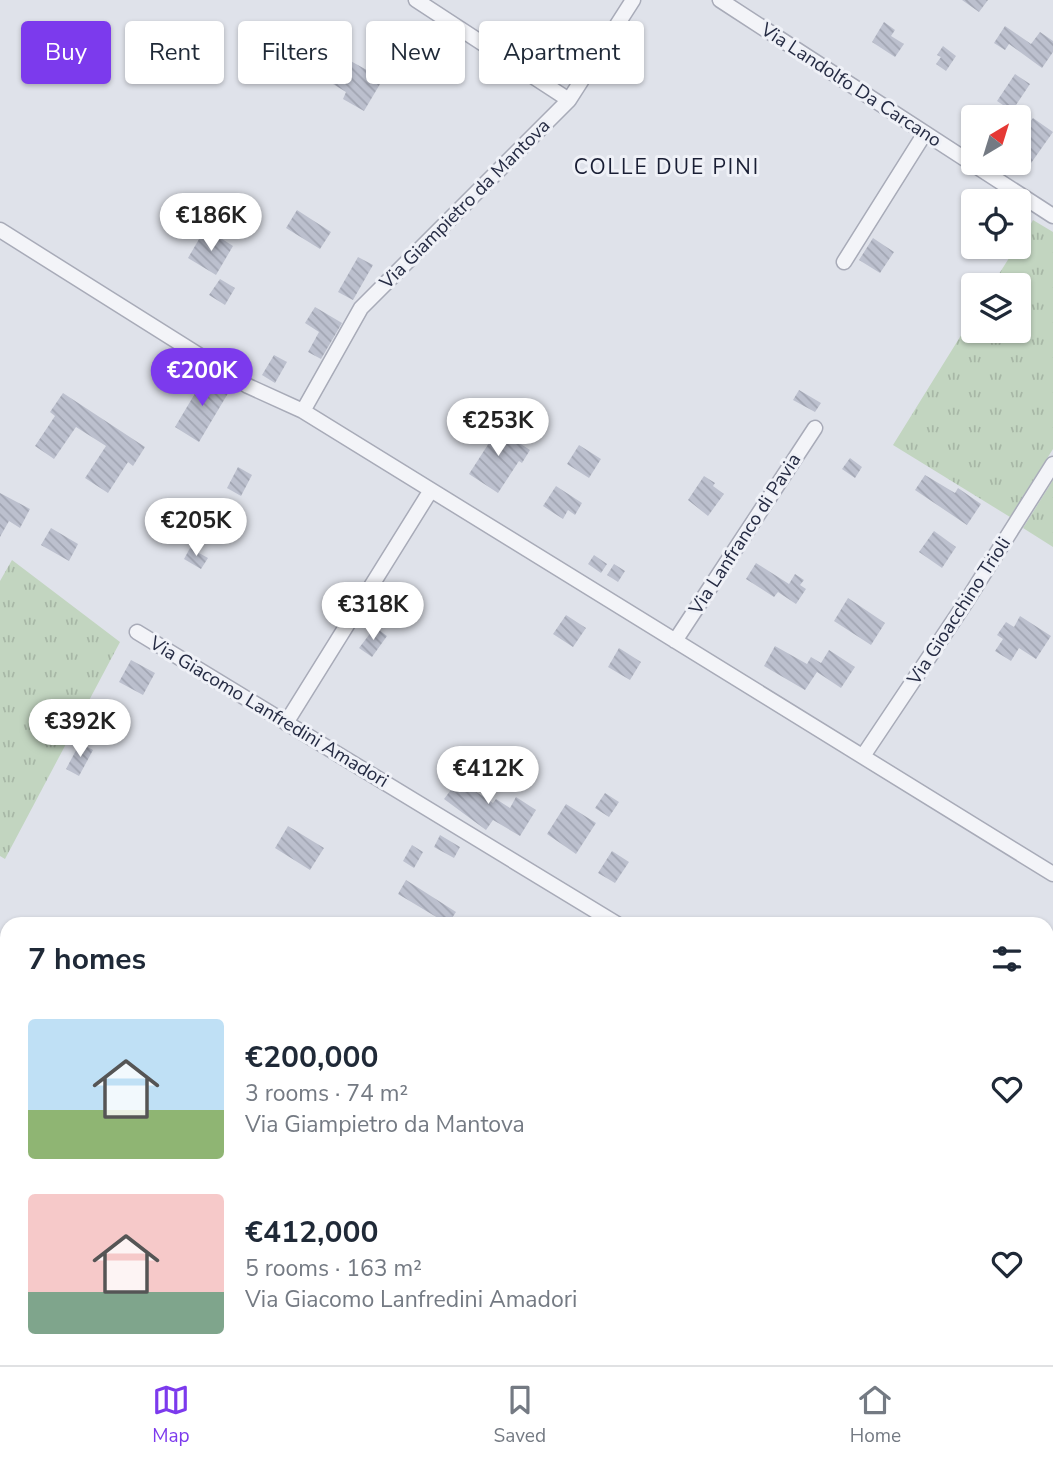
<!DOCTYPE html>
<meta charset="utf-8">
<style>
body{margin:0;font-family:"Nunito Sans",sans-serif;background:#f2f2f3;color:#1f2937;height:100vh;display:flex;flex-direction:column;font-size:26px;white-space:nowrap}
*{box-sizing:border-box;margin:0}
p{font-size:23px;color:#747a83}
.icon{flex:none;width:38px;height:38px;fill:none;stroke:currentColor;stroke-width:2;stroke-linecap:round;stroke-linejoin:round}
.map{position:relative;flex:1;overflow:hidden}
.drawer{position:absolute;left:0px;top:917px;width:1054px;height:448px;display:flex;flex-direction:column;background:#fff;border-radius:21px 21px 0 0;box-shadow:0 2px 5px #0004}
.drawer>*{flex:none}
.guide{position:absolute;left:21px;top:21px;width:700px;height:63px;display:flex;gap:14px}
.needle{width:46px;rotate:38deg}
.fabs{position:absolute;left:961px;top:105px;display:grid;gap:14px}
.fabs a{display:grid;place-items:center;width:70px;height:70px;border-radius:7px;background:#fff;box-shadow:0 2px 5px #0004;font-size:35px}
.price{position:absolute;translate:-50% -60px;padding:0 16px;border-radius:24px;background:#fff;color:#222;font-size:23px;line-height:46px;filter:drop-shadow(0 2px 4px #0008)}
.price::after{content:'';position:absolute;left:50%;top:42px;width:21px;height:16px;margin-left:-10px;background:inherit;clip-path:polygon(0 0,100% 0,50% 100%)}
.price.active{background:#7c3aed;color:#fff}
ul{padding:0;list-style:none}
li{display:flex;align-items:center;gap:21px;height:175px;padding:0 28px}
li span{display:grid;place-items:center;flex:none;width:196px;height:140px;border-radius:7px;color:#555}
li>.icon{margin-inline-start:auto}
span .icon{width:84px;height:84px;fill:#fffc;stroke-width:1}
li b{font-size:30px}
h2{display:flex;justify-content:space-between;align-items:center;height:84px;padding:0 28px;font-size:30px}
.chip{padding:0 24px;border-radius:7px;background:#fff;box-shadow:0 2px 5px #0004;font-size:24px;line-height:63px}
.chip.active{background:#7c3aed;color:#fff}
.menu{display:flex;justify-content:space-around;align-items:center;height:98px;border-top:2px solid #e0e1e3;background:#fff;font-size:19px;color:#747a83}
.menu a{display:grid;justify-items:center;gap:4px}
.menu .active{color:#7c3aed}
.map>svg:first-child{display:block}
.grass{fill:url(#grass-tufts)}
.building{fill:url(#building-back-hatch)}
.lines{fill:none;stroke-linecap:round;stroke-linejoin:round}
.minor-casing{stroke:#a8abb8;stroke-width:17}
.path{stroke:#bec0c9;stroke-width:2.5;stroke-dasharray:5 5;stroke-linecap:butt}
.minor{stroke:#f3f4f8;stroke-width:14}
.labels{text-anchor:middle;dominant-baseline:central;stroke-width:6;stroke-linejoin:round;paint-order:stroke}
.street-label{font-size:19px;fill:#262c44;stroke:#eff1f7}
.neighbourhood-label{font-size:21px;letter-spacing:2px;fill:#191e34;stroke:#eff1f7}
</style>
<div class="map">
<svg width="1053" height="1365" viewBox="0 0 1053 1365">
<defs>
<pattern id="grass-tufts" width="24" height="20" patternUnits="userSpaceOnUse" patternTransform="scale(1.75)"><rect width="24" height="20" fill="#c2d5c0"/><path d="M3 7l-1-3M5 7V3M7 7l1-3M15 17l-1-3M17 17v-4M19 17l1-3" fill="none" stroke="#a7b7a6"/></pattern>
<pattern id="building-back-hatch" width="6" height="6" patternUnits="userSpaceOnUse" patternTransform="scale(1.75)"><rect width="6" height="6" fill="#bcc0ce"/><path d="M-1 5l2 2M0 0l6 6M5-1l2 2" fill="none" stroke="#a1a5b2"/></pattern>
</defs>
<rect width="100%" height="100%" fill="#dfe2ea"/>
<path class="grass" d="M1033 220 1053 232V449L1010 517 893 445 973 316V331H1018V285H992L1016 247H1018Z
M1053 480V547L1023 528Z
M12 560 120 642 5 859 0 856V581Z"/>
<path class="building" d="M962 0H988L979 12Z
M884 22 895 30 891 36 904 44 895 57 872 42Z
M1005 26 1031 44 1040 32 1053 41V52L1042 68 1009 44 1005 50 994 43Z
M943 46 956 56 946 71 936 64 941 57 937 55Z
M347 59 383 79 364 111 343 99 346 92 333 84Z
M1015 74 1030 84 1012 111 997 101Z
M1033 118 1053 132 1029 166 1018 159V138Z
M297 210 331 232 320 249 286 228Z
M202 234 216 242 219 237 233 246 216 275 188 258Z
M873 238 894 252 880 273 859 260Z
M358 257 373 265 353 300 338 292Z
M220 279 235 288 225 305 209 295Z
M315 307 342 323 321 359 308 352 319 332 305 323Z
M274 355 287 362 275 383 262 375Z
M206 375 230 390 199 442 175 427Z
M799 390 821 403 815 412 793 400Z
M63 393 145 447 133 466 128 462 108 493 85 478 106 446 76 427 54 459 35 446 55 416 50 412Z
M487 422 530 450 522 463 519 461 498 493 469 474 489 443 479 436Z
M579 445 601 459 589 478 567 464Z
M850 458 862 467 855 478 842 469Z
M238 467 252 475 241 496 227 488Z
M925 475 955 493 958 488 981 504 967 525 915 490Z
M704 476 715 483 713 486 724 494 708 516 688 500Z
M556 486 582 503 575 515 568 510 563 519 543 506Z
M0 493 30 509 20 528 9 521 0 537Z
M51 528 78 544 69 561 41 545Z
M934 531 956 547 942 568 919 552Z
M190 548 208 558 201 569 184 559Z
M594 555 607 564 601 573 588 564Z
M756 563 789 584 795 574 804 580 800 585 806 589 796 604 778 592 774 597 746 579Z
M614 564 625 571 618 582 607 575Z
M848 598 885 623 871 645 834 621Z
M566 615 586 628 573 647 553 634Z
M1020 616 1051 636 1036 659 1019 648 1011 661 995 651 1003 639 997 635 1006 622 1014 627Z
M375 627 387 636 372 657 359 648Z
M775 646 807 664 811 657 821 663 829 650 855 667 841 688 817 672 805 690 764 666Z
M619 648 641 662 630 680 608 667Z
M131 660 155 673 143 695 119 682Z
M80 743 93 750 79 776 66 769Z
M466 770 482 782 475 791 493 803 496 799 510 808 516 797 536 810 520 836 493 820 486 830 444 799Z
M605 793 619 802 609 817 595 808Z
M566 804 596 823 576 854 547 834Z
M288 826 324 848 310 870 275 848Z
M440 835 460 847 454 858 434 847Z
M412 845 423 852 414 868 403 861Z
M612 851 629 862 615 883 598 873Z
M406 880 456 912 448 924 398 894Z"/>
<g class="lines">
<defs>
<path id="minor" d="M416 0 569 100
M720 0 1053 216
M0 230 248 386 303 411 1053 874
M844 262 925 133
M303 411 361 308 569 100 633 0
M137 632 617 924
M675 641 815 428
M286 723 431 490
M863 756 966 602 1053 464
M1046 1191 1053 1195"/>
</defs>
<use href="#minor" class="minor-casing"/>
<path class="path" d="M484 1358 495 1365
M120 1365 124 1358
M518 1365 527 1358"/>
<use href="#minor" class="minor"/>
</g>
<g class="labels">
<g class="street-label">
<text transform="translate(851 85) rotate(33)">Via Landolfo Da Carcano</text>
<text transform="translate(465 204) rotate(-45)">Via Giampietro da Mantova</text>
<text transform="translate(745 534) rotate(-57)">Via Lanfranco di Pavia</text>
<text transform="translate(959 611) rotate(-57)">Via Gioacchino Trioli</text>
<text transform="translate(269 712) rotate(31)">Via Giacomo Lanfredini Amadori</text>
</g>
<g class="neighbourhood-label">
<text x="667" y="167">COLLE DUE PINI</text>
</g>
</g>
</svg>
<div class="fabs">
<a><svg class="needle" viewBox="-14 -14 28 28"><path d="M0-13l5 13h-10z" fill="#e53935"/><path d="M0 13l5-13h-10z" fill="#747a83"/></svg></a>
<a><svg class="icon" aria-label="locate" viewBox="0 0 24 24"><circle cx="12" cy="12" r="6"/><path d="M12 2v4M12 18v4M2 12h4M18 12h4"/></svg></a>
<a><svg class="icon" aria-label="layers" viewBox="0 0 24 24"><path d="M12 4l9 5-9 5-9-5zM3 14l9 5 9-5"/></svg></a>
</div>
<b class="price" style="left:211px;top:253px">€186K</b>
<b class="price active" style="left:202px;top:408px">€200K</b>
<b class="price" style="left:498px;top:458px">€253K</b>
<b class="price" style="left:196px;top:558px">€205K</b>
<b class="price" style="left:373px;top:642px">€318K</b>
<b class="price" style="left:80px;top:759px">€392K</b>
<b class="price" style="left:488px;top:806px">€412K</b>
<div class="guide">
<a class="chip active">Buy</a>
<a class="chip">Rent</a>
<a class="chip">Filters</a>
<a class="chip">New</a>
<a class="chip">Apartment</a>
</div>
<section class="drawer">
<h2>7 homes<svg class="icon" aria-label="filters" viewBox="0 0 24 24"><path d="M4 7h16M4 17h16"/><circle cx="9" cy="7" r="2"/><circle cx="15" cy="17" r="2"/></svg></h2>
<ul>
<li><span style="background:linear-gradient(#bfe0f5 65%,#8fb573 0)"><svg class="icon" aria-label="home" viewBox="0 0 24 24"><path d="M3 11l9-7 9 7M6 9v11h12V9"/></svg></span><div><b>€200,000</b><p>3 rooms · 74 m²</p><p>Via Giampietro da Mantova</p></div><svg class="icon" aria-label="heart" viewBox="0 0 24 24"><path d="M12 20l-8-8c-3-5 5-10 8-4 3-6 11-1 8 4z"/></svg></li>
<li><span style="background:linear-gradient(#f6c9c9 70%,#7fa58c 0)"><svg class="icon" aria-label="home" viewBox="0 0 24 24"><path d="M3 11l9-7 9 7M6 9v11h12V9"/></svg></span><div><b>€412,000</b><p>5 rooms · 163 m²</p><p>Via Giacomo Lanfredini Amadori</p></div><svg class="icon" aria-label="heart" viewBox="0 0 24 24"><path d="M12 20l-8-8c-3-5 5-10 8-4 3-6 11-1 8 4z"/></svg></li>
</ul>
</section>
</div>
<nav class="menu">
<a class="active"><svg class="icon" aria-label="map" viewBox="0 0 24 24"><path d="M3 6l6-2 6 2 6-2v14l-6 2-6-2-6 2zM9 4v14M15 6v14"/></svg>Map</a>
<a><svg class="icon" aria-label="saved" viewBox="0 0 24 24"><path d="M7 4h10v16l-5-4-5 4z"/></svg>Saved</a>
<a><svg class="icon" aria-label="home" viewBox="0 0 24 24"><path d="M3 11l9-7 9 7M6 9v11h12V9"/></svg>Home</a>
</nav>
